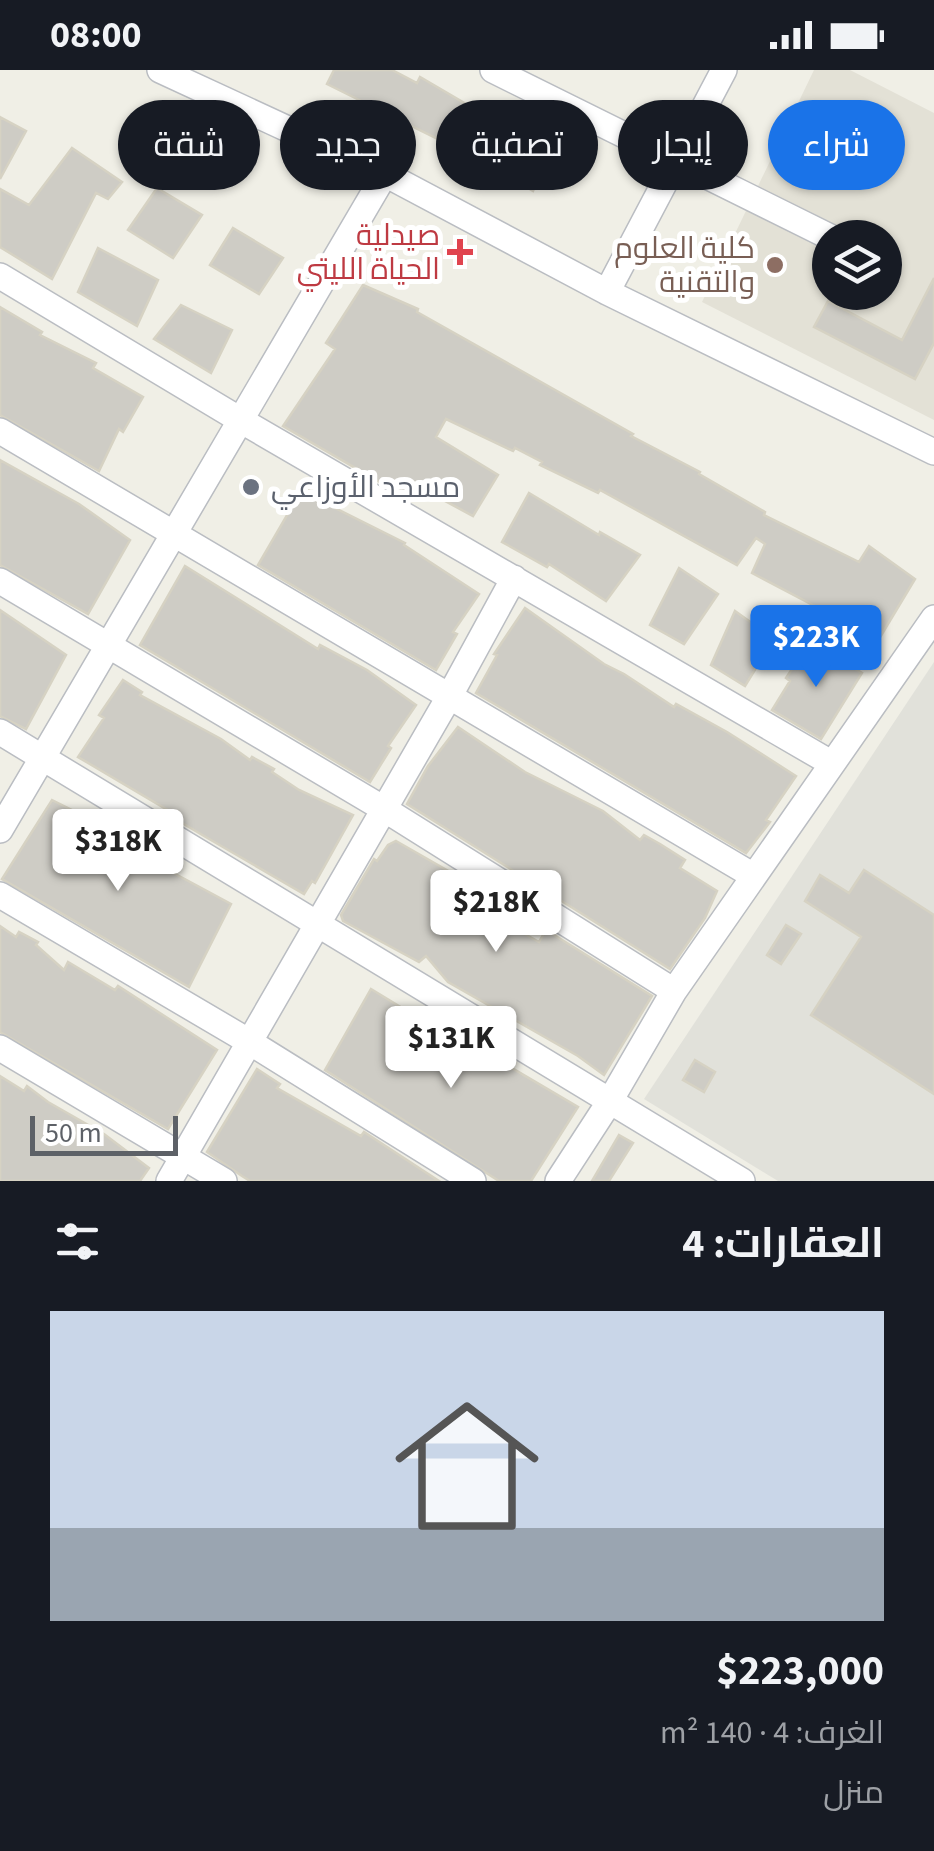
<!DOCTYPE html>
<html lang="ar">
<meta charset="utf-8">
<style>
body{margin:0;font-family:"Source Sans 3",Cairo,sans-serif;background:#242831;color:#f1f3f6;direction:rtl;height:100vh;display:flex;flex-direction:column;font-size:38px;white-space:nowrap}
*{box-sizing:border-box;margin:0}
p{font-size:32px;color:#9ea1a6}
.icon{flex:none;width:55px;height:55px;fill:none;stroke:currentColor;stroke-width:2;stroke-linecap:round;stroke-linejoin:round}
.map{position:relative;height:1111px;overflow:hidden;direction:ltr}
.side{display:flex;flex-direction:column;background:#171b24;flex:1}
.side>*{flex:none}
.top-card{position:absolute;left:30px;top:30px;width:875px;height:90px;direction:rtl;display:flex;gap:20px}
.fabs{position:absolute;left:812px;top:150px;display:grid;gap:20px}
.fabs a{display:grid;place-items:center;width:90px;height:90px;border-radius:50%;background:#171b24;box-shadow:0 2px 8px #0004;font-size:50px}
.scale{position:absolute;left:30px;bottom:25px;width:148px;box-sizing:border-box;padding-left:10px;border:5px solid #5d6167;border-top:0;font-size:28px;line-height:35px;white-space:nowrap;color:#5d6167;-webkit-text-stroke:8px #fff;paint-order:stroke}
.price{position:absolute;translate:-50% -85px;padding:0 22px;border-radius:10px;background:#fff;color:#222;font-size:32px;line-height:65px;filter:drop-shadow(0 2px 5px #0008)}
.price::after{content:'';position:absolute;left:50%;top:60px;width:30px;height:22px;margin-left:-15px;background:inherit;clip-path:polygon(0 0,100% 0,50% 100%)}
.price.selected{background:#1a73e8;color:#fff}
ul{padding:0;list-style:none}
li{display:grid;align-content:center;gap:20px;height:530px;padding:0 50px}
li span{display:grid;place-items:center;height:310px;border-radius:0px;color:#555}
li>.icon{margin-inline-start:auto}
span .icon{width:180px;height:180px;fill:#fffc;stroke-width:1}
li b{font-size:42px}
h2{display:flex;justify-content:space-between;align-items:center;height:120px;padding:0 50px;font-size:42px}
.tag{padding:0 35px;border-radius:45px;background:#171b24;box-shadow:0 2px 8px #0004;font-size:35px;line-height:90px}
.tag.selected{background:#1a73e8;color:#fff}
.status{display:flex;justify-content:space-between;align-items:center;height:70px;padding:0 50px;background:#171b24;direction:ltr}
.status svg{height:28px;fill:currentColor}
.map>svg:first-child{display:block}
.industrial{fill:#e1e1da}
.education{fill:#e3e1d6;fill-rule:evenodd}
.building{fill:#ceccc5;stroke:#d6d2c3;stroke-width:2.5}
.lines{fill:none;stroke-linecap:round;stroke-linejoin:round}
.minor-casing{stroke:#babdc2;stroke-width:28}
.minor{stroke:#fff;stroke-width:25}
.health-dot{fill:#e0444e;stroke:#fff;stroke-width:4}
.education-dot{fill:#8d6e63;stroke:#fff;stroke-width:4}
.worship-dot{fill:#6b7280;stroke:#fff;stroke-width:4}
.labels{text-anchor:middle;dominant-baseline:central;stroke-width:10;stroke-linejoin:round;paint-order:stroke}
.health-label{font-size:30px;fill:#be3a42;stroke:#fff;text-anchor:end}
.education-label{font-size:30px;fill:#785e54;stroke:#fff;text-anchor:end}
.worship-label{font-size:30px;fill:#5b616d;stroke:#fff;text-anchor:start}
</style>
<div class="status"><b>08:00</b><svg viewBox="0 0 49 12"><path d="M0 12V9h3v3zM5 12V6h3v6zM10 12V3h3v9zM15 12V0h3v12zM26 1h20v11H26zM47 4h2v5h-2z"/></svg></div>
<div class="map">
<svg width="934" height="1111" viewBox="0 0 934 1111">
<rect width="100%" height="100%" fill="#f0efe6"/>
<path class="industrial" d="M934 592V1111H778L644 1029Z"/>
<path class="education" d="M814 0H850L934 43V350L702 232ZM830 168H885V222H830Z"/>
<path class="building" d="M334 0H392L417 13 420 7 478 41 458 79 327 14Z
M0 47 26 61 0 109Z
M514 63 551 82 533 121 495 98Z
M72 78 122 112 108 129 96 123 52 209 0 177V119L29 135Z
M157 118 202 145 173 188 128 160Z
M233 158 283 188 259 224 210 195Z
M98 178 158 210 137 256 78 222Z
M934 208V273L915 309 814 257 828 231 902 270Z
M363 215 418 239 417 242 633 364 631 366 700 402 699 404 765 442 764 445 859 492 869 476 915 509 876 574 824 544 826 542 752 503 765 474 756 468 737 495 600 420 598 423 540 395 542 392 515 378 513 381 446 349 436 367 498 405 473 446 417 416 409 429 283 356 335 279 326 273Z
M181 235 232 260 211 303 154 269Z
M0 237 42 262 40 265 96 293 93 298 143 327 123 362 119 359 99 401 0 345Z
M0 390 79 434 130 470 88 544 0 495Z
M304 416 323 428 321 431 405 473 404 475 479 524 453 562 457 564 436 600 258 495Z
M529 423 599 465 600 462 640 485 606 531 549 494 547 497 502 472Z
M185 496 318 579 320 575 367 600 416 635 388 676 391 678 370 712 140 575Z
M679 498 718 524 684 574 650 555Z
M525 538 604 594 624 604 674 637 676 634 727 662 796 706 766 750 770 752 746 783 476 623 497 585 494 584Z
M0 540 66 585 26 659 0 646Z
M735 541 774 569 745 616 711 595Z
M810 572 862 603 821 669 772 640 790 611 786 608Z
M123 610 142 622 140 625 221 669 250 690 252 687 274 699 272 702 299 720 353 745 315 813 312 811 304 824 204 766 179 751 181 748 78 687 104 648 99 645Z
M458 657 525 702 603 741 640 770 644 765 660 774 685 790 680 798 717 821 705 848 670 899 407 734 428 696Z
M52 730 74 741 71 744 134 784 138 779 156 791 155 793 231 834 189 917 2 809Z
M396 771 499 830 497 834 515 845 509 855 539 872 546 860 652 926 604 1005 578 986 448 912 426 886 419 892 343 851 341 845 374 789 377 791 388 775Z
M864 800 934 845V1024L811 945 861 867 805 831 820 805 849 823Z
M786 855 801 864 781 894 767 885Z
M0 856 16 867 19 862 38 872 36 875 64 900 68 892 115 920 118 916 217 980 168 1059 0 962Z
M371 919 453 969 456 965 578 1037 531 1111H499L325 1000Z
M695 990 715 1002 704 1022 683 1010Z
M257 999 280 1014 277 1018 361 1066 364 1062 439 1111H250L242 1106 207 1082Z
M0 1006 24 1021 27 1016 48 1032 104 1064 149 1098 140 1111H0Z
M619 1065 633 1073 609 1111H592Z"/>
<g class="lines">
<defs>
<path id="minor" d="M160 0 385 104 607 222 934 382
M493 0 832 168
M0 206 242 351 831 693
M607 222 724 0
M0 361 752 805
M0 511 384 739 674 921
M0 662 742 1111
M0 760 385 104
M0 825 248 971 473 1111
M0 978 224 1111
M169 1111 449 627 514 508
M558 1111 610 1031 674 921 934 548"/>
</defs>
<use href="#minor" class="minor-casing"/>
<use href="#minor" class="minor"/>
</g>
<path class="health-dot" d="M455 167h10v10h10v10h-10v10h-10v-10h-10v-10h10z"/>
<circle class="education-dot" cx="775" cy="195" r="10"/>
<circle class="worship-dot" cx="251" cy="417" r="10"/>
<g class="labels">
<g class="health-label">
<text x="440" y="165">صيدلية<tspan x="440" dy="34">الحياة الليتي</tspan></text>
</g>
<g class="education-label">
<text x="755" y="178">كلية العلوم<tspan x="755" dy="34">والتقنية</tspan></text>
</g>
<g class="worship-label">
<text x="271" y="417">مسجد الأوزاعي</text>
</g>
</g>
</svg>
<div class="fabs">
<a><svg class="icon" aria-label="layers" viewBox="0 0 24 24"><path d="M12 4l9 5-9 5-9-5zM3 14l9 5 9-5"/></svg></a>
</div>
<div class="scale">50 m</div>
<b class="price selected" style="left:816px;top:620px">$223K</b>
<b class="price" style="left:118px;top:824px">$318K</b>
<b class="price" style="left:496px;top:885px">$218K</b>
<b class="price" style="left:451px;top:1021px">$131K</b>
<div class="top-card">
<a class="tag selected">شراء</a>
<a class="tag">إيجار</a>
<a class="tag">تصفية</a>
<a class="tag">جديد</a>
<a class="tag">شقة</a>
</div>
</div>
<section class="side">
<h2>العقارات: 4<svg class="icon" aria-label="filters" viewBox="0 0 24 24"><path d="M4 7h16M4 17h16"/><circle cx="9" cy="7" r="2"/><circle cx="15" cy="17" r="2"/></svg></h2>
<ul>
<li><span style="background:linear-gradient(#c9d6e8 70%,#9aa5b1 0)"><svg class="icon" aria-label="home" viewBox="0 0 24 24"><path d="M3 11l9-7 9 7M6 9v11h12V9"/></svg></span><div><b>$223,000</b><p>الغرف: 4 · 140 m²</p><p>منزل</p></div></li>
</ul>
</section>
